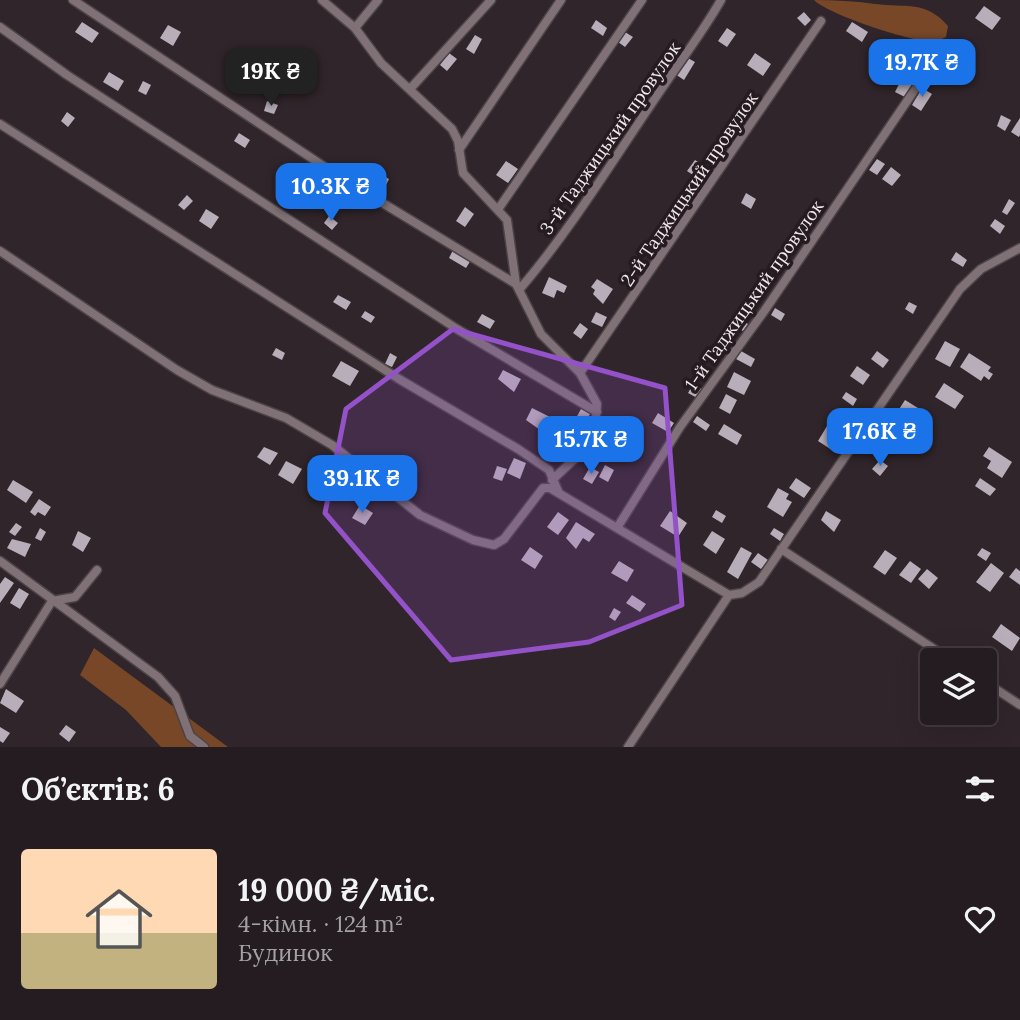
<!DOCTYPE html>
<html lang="uk">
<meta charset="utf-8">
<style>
body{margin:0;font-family:Lora,serif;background:#2c2529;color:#f1f3f6;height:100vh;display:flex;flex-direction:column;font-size:26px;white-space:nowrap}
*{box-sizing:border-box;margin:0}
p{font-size:23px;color:#a3a1a5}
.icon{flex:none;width:38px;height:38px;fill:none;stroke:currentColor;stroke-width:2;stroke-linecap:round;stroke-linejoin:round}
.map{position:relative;height:747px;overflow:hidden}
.sheet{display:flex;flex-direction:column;background:#241c20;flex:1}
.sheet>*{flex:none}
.buttons{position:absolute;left:920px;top:648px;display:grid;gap:14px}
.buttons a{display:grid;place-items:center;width:77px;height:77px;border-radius:7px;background:#241c20;box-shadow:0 7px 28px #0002,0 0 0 2px #413a3e;font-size:35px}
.price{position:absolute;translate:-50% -60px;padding:0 16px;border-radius:14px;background:#1a73e8;color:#fff;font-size:23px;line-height:46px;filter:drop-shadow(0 2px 4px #0008)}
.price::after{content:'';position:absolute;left:50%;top:42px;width:21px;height:16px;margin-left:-10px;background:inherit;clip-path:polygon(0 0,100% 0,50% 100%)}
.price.on{background:#222;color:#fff}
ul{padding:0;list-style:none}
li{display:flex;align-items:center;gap:21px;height:175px;padding:0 21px}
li+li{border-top:2px solid #413a3e}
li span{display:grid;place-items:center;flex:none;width:196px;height:140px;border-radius:7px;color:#555}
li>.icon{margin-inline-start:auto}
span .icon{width:84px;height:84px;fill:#fffc;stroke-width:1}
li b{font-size:30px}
h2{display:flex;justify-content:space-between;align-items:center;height:84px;padding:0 21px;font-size:30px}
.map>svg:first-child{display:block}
.forest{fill:#774728}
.building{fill:#b8aeb9}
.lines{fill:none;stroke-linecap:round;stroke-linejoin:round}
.minor-casing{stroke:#4c4346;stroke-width:11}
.minor{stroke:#7f7176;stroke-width:8}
.marked{fill:#9352c8;fill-opacity:0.2;stroke:#9352c8;stroke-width:5;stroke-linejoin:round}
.labels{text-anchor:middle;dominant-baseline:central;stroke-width:7;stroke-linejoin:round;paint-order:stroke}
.street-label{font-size:18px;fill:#f1e9ec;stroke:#261b20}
</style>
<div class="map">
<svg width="1020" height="747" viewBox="0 0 1020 747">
<rect width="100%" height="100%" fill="#30252a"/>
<path class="forest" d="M814 0C835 0 854 1 875 4 906 8 926 0 948 26L946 37C943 38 940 41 936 41 918 45 827 14 814 0Z
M94 648 228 747H161L126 710 80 675Z"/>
<path class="building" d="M984 6 1001 18 992 30 975 18Z
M804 12 811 20 805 26 797 18Z
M596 20 607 28 603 36 591 28Z
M82 22 99 33 92 43 75 32Z
M852 22 868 32 862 42 846 31Z
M168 25 181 32 173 46 160 38Z
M727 28 736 34 727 47 718 41Z
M625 32 633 37 625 47 618 42Z
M475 35 482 39 474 54 466 49Z
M449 53 457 59 447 71 440 65Z
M755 53 771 64 763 76 747 65Z
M686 57 695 62 684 80 675 74Z
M109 72 124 81 118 91 103 82Z
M894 72 915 83 907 98 895 92 900 82 891 78Z
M143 81 151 85 146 95 138 91Z
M922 88 932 94 921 111 912 105Z
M267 101 278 105 274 114 264 111Z
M67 112 75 118 68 127 61 121Z
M1001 115 1011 120 1005 131 997 126Z
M1020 118V135L1019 137 1011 132Z
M239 133 250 140 245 148 234 141Z
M877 159 885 164 877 175 869 170Z
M695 160 707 168 699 179 687 171Z
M506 161 518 169 508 183 496 175Z
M891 167 901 175 892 186 882 179Z
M371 169 389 179 384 189 366 180Z
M327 181 342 192 332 206 317 195Z
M746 193 756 199 751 209 741 203Z
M187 195 193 201 184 210 178 205Z
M1009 199 1015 203 1007 215 1002 212Z
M465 207 474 214 465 227 456 221Z
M206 209 219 217 211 229 199 221Z
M329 216 338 223 332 230 324 223Z
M995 219 1005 226 1000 234 990 226Z
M661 228 672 235 666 244 655 236Z
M453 250 471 260 466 268 449 258Z
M956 252 967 260 963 267 951 260Z
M549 277 567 286 564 293 557 290 554 298 542 293Z
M597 279 613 289 603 304 593 294 595 290 591 287Z
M338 295 351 302 346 310 333 302Z
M909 302 917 306 913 314 905 309Z
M775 308 785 314 781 321 771 315Z
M365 311 375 317 371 323 361 317Z
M596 312 607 317 602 327 591 322Z
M482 314 495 321 490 329 477 322Z
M735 316 748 324 743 331 730 324Z
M580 323 588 329 581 339 573 333Z
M945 341 960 349 950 367 935 359Z
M276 348 285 353 282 360 272 355Z
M741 351 755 359 751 367 736 359Z
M877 351 889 360 883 368 871 359Z
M390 353 397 357 392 367 385 364Z
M969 353 991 367 988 371 993 374 989 380 984 376 981 381 960 367Z
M341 361 359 371 350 386 332 376Z
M857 366 870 375 863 385 850 376Z
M503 370 521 379 514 392 498 379Z
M734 372 751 381 744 395 727 387Z
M944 383 964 396 955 409 935 397Z
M693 384 704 390 699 399 688 393Z
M846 392 857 399 853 406 842 398Z
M726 394 737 400 730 414 719 408Z
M905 400 918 408 907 425 894 417Z
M532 408 550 417 543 432 526 420Z
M581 409 590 414 580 432 571 427Z
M658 413 674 423 668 432 652 423Z
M697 416 710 425 706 431 693 422Z
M724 424 742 435 737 445 718 434Z
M827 426 845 436 835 452 818 441Z
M264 447 278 453 270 465 257 457Z
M989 447 1012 462 1002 478 987 468 991 461 983 456Z
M514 458 526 463 520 479 507 473Z
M880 460 888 466 880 476 872 469Z
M286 461 302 469 293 484 278 475Z
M605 465 614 470 608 482 599 477Z
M497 466 507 469 502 481 493 478Z
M590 467 599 472 592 484 583 479Z
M796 478 811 488 804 498 789 488Z
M980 478 996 489 990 496 975 486Z
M13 480 33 492 26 503 7 490Z
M368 485 378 491 367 499 361 495Z
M778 488 789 494 786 499 792 502 783 517 767 507Z
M39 499 51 507 45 516 38 512 35 516 30 512Z
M360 505 373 513 365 525 352 518Z
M716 510 726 516 722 523 712 517Z
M670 511 687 523 678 537 660 526Z
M826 511 841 520 834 532 821 520Z
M558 512 569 520 558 535 547 527Z
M576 522 595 534 589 542 583 538 576 549 566 538Z
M16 523 22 527 15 536 9 532Z
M40 528 46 532 41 541 35 538Z
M774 528 784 534 780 541 770 534Z
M78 531 91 538 83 552 72 545Z
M712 531 725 539 716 554 703 545Z
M12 539 31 544 25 557 7 548Z
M530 547 543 556 535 569 521 560Z
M741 547 752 553 738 579 727 572Z
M982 548 991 553 986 561 977 555Z
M885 550 897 558 885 575 873 567Z
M758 553 768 560 761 569 751 562Z
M619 561 634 570 627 582 611 573Z
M910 561 921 569 911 583 899 575Z
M991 563 1004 573 990 592 976 582Z
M1016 568 1020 571V585L1009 577Z
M927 569 938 578 929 589 918 579Z
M5 577 14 583 0 603V584Z
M19 588 29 594 20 609 10 603Z
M632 595 646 604 640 612 626 603Z
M614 608 621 612 615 621 609 617Z
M1001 624 1020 638 1012 651 992 637Z
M6 689 24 701 16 713 0 703Z
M66 725 76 732 69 742 59 734Z
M0 727 10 733 3 743 0 741Z"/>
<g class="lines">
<defs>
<path id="minor" d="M73 0 343 179 516 284
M322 0 355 28 381 63 452 129 458 141 463 173 507 220 516 284 541 334 580 373 597 404 595 430 582 452 552 480
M0 27 67 75 457 329 597 412
M355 28 378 0
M410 89 491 0
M0 124 399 379 518 449 549 470 558 491
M459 150 561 0
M499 208 642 0
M0 251 177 370 212 390 286 418 332 445 420 515 473 540 494 545 504 539 543 488H550L729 595
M519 290C574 226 617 153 665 84 684 56 704 30 721 0
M580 373 821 21
M617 528 680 427 765 310 920 82
M781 549 951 660
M0 561 158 677 175 696 190 736 204 747
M52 601 75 597 97 570
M985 682 1020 705
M0 684 52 601
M628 747 729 595 742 593 759 582 960 289 981 269 1020 248"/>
</defs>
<use href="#minor" class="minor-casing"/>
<use href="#minor" class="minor"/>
</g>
<path class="marked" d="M453 329 665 388 682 605 589 642 451 660 325 513 346 409Z"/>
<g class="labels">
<g class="street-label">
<text transform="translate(610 138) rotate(-55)">3-й Таджицький провулок</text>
<text transform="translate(689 189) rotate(-56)">2-й Таджицький провулок</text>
<text transform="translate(754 295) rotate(-55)">1-й Таджицький провулок</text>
</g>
</g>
</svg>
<div class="buttons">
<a><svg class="icon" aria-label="layers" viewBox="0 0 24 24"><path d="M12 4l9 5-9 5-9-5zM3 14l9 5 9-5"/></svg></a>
</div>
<b class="price" style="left:922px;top:99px">19.7K ₴</b>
<b class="price on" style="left:271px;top:108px">19K ₴</b>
<b class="price" style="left:331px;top:223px">10.3K ₴</b>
<b class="price" style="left:880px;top:468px">17.6K ₴</b>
<b class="price" style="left:591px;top:476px">15.7K ₴</b>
<b class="price" style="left:362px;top:515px">39.1K ₴</b>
</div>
<section class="sheet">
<h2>Об’єктів: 6<svg class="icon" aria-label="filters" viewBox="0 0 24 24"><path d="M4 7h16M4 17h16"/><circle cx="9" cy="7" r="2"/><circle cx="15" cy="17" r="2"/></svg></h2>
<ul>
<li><span style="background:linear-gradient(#ffd9b3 60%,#c2b280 0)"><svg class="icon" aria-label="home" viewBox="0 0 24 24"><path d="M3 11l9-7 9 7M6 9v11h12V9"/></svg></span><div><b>19 000 ₴/міс.</b><p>4-кімн. · 124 m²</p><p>Будинок</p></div><svg class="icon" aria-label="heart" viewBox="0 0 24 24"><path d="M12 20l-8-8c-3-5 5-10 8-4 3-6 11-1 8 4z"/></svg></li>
</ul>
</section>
